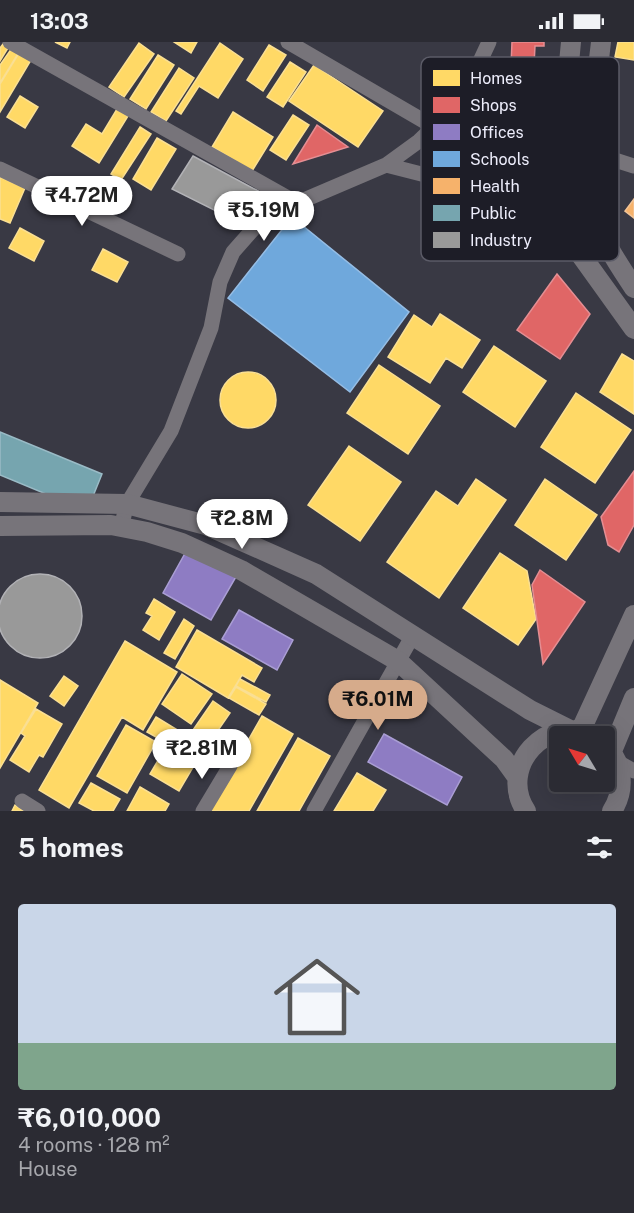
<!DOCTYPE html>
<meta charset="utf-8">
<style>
body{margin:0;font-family:"Public Sans",sans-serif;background:#33333b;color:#f1f3f6;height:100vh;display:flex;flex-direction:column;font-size:22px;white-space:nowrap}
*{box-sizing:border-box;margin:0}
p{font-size:20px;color:#a6a7ac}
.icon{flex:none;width:33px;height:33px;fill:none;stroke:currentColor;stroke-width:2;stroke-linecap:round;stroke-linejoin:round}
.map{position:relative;height:769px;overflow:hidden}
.panel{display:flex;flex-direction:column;background:#2b2b33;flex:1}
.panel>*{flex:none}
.needle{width:39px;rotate:308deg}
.fabs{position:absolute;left:549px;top:684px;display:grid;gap:12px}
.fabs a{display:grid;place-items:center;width:66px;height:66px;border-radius:6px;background:#2b2b33;box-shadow:0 6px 24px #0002,0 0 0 2px #47474e;font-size:30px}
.price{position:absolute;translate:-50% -51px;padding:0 14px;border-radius:21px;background:#fff;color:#222;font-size:20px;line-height:39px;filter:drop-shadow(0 2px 3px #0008)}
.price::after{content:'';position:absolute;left:50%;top:36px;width:18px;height:14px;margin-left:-9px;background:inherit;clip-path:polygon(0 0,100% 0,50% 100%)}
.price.active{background:#d6ab8b;color:#111}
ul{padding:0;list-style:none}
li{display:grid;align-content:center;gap:12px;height:318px;padding:0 18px}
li+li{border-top:2px solid #47474e}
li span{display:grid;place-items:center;height:186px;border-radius:6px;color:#555}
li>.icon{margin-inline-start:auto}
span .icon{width:108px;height:108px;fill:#fffc;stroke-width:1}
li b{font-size:26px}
h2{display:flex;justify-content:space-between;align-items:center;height:72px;padding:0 18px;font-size:26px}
.status{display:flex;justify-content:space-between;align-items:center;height:42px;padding:0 30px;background:#2b2b33;direction:ltr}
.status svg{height:16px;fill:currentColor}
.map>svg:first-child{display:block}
.homes{fill:#ffd966;stroke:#fadf93;stroke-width:1.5}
.shops{fill:#e06666;stroke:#e48e93;stroke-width:1.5}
.offices{fill:#8e7cc3;stroke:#aa9ed4;stroke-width:1.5}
.schools{fill:#6fa8dc;stroke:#95bde5;stroke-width:1.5}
.health{fill:#f6b26b;stroke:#f3c496;stroke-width:1.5}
.public{fill:#76a5af;stroke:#9abbc6;stroke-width:1.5}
.industry{fill:#999;stroke:#b2b2b6;stroke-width:1.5}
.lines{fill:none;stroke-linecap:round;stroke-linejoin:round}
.minor{stroke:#77747a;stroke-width:15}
.tertiary{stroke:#77747a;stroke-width:20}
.key{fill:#1d1d27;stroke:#5b5b67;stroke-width:1.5}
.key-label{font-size:16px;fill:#ededfb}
</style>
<div class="status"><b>13:03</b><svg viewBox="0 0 49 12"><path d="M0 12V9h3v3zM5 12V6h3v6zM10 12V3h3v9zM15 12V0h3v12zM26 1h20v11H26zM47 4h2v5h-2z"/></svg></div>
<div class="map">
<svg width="634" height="769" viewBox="0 0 634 769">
<rect width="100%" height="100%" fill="#393944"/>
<path class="homes" d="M55 0H70L67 6Z
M174 0H197L191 11Z
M618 0H634V18L615 15Z
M139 1 154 12 124 55 109 45Z
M220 1 243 17 218 56 199 44 181 72 176 69Z
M3 2 8 6 0 19V6Z
M269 3 286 13 263 49 247 38Z
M12 6 19 10 0 41V23Z
M19 11 31 18 0 70V42Z
M158 13 174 23 146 67 130 57Z
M290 20 306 30 283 65 267 55Z
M314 23 383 69 358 105 289 59Z
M179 26 194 36 166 79 151 70Z
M20 54 38 65 25 86 7 75Z
M117 67 128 74 99 121 72 104 86 82 102 92Z
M233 70 273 95 252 129 212 105Z
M293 73 309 83 286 118 270 108Z
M140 85 151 92 121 138 111 132Z
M157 96 176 107 151 148 133 137Z
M0 135 25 146 10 181 0 177Z
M20 186 44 199 34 219 9 206Z
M103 207 128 220 117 240 92 228Z
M440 272 480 298 462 326 446 316 430 341 388 315 414 273 432 285Z
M494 304 546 339 515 385 463 350Z
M622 312 634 319V372L600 350Z
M379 323 440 364 408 412 347 371Z
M220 358a28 28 0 1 1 56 0a28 28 0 1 1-56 0Z
M576 351 631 388 595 441 541 405Z
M349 404 401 440 360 499 308 463Z
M476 437 506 458 439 556 387 520 436 449 458 464Z
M545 437 597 473 566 518 515 483Z
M500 511 527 529 536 577 518 603 463 566Z
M154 557 175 570 159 598 143 588 152 574 146 571Z
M184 577 194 584 175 617 164 611Z
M197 588 262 626 254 640 242 633 228 656 176 625Z
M125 599 177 630 143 688 122 675 69 766 39 748Z
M182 632 212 652 191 682 162 662Z
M64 634 78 644 64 664 50 654Z
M240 637 270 653 266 660 236 644Z
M0 638 38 661 0 726Z
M236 645 266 662 259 673 229 656Z
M213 659 230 671 210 700 193 688Z
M36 667 62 682 43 715 39 713 29 730 10 718 25 694 21 691Z
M262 674 293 692 249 769H208Z
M156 675 184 692 180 699 167 691 163 699 147 690Z
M126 683 156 700 127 751 97 734Z
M298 696 330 714 299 769H257Z
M170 698 199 715 179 749 150 732Z
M357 731 386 748 373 769H334Z
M91 741 120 757 113 769H94L79 761Z
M140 745 169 762 165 769H127Z
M15 763 24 769H12Z"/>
<path class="shops" d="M512 0H544V4H535L534 23 546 24V33H536V48L510 47Z
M317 83 348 105 293 122Z
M557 232 590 272 560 317 517 288Z
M634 429V483L619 510 608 503 601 475Z
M540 528 585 560 543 622 532 543Z"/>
<path class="offices" d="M188 506 237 533 211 578 163 551Z
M239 568 293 598 277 628 222 597Z
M384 692 462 735 447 763 368 720Z"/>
<path class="schools" d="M292 175 409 270 350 350 228 256Z"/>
<path class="health" d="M634 157V176L625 169Z"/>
<path class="public" d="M0 390 102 432 87 469 0 433Z"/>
<path class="industry" d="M193 114 262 151 220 171 172 147Z
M-2 574a42 42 0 1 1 84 0a42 42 0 1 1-84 0Z"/>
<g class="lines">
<path class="minor" d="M10 0 297 161
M288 0 434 85
M590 110 634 124
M386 123 500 152 559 148
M0 127 178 212
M121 485 127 462 171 389 211 286 220 240 233 210 256 184 297 161 386 123 419 99 443 76 468 45 489 0
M618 720 634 729
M22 759 38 769
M203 769 230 724
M314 769 413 593"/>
<path class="tertiary" d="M571 0 559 126V164L573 202 634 287
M601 0C596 47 582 124 594 169 602 199 617 220 634 246
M0 460 127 462 206 483 316 532 530 668 570 688
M0 484 111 483 147 490 182 501 241 528 398 619 504 717 517 735
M580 690 634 573
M604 702C623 720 626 747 612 769
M612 709 634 656
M526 769C497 725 547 670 594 694"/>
</g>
<rect x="421" y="15" width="198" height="204" rx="9" class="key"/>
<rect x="433" y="28" width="27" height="16" fill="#ffd966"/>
<rect x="433" y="55" width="27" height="16" fill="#e06666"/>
<rect x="433" y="82" width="27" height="16" fill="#8e7cc3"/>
<rect x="433" y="109" width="27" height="16" fill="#6fa8dc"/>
<rect x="433" y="136" width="27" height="16" fill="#f6b26b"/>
<rect x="433" y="163" width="27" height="16" fill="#76a5af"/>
<rect x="433" y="190" width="27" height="16" fill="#999"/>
<g class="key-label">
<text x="470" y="42">Homes</text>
<text x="470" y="69">Shops</text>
<text x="470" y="96">Offices</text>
<text x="470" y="123">Schools</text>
<text x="470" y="150">Health</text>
<text x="470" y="177">Public</text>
<text x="470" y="204">Industry</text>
</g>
</svg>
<div class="fabs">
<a><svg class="needle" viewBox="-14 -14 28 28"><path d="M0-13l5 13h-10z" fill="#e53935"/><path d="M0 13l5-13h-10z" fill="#a6a7ac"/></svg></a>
</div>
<b class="price" style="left:82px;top:185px">₹4.72M</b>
<b class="price" style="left:264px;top:200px">₹5.19M</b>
<b class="price" style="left:242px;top:508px">₹2.8M</b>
<b class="price active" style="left:378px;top:689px">₹6.01M</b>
<b class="price" style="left:202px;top:738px">₹2.81M</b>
</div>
<section class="panel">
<h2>5 homes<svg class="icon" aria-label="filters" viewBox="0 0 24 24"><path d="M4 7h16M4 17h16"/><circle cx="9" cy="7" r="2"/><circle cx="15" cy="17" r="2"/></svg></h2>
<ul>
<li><span style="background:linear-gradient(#c9d6e8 75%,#7fa58c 0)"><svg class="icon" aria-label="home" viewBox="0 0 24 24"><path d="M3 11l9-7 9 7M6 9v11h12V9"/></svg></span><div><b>₹6,010,000</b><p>4 rooms · 128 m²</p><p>House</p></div></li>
</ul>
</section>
